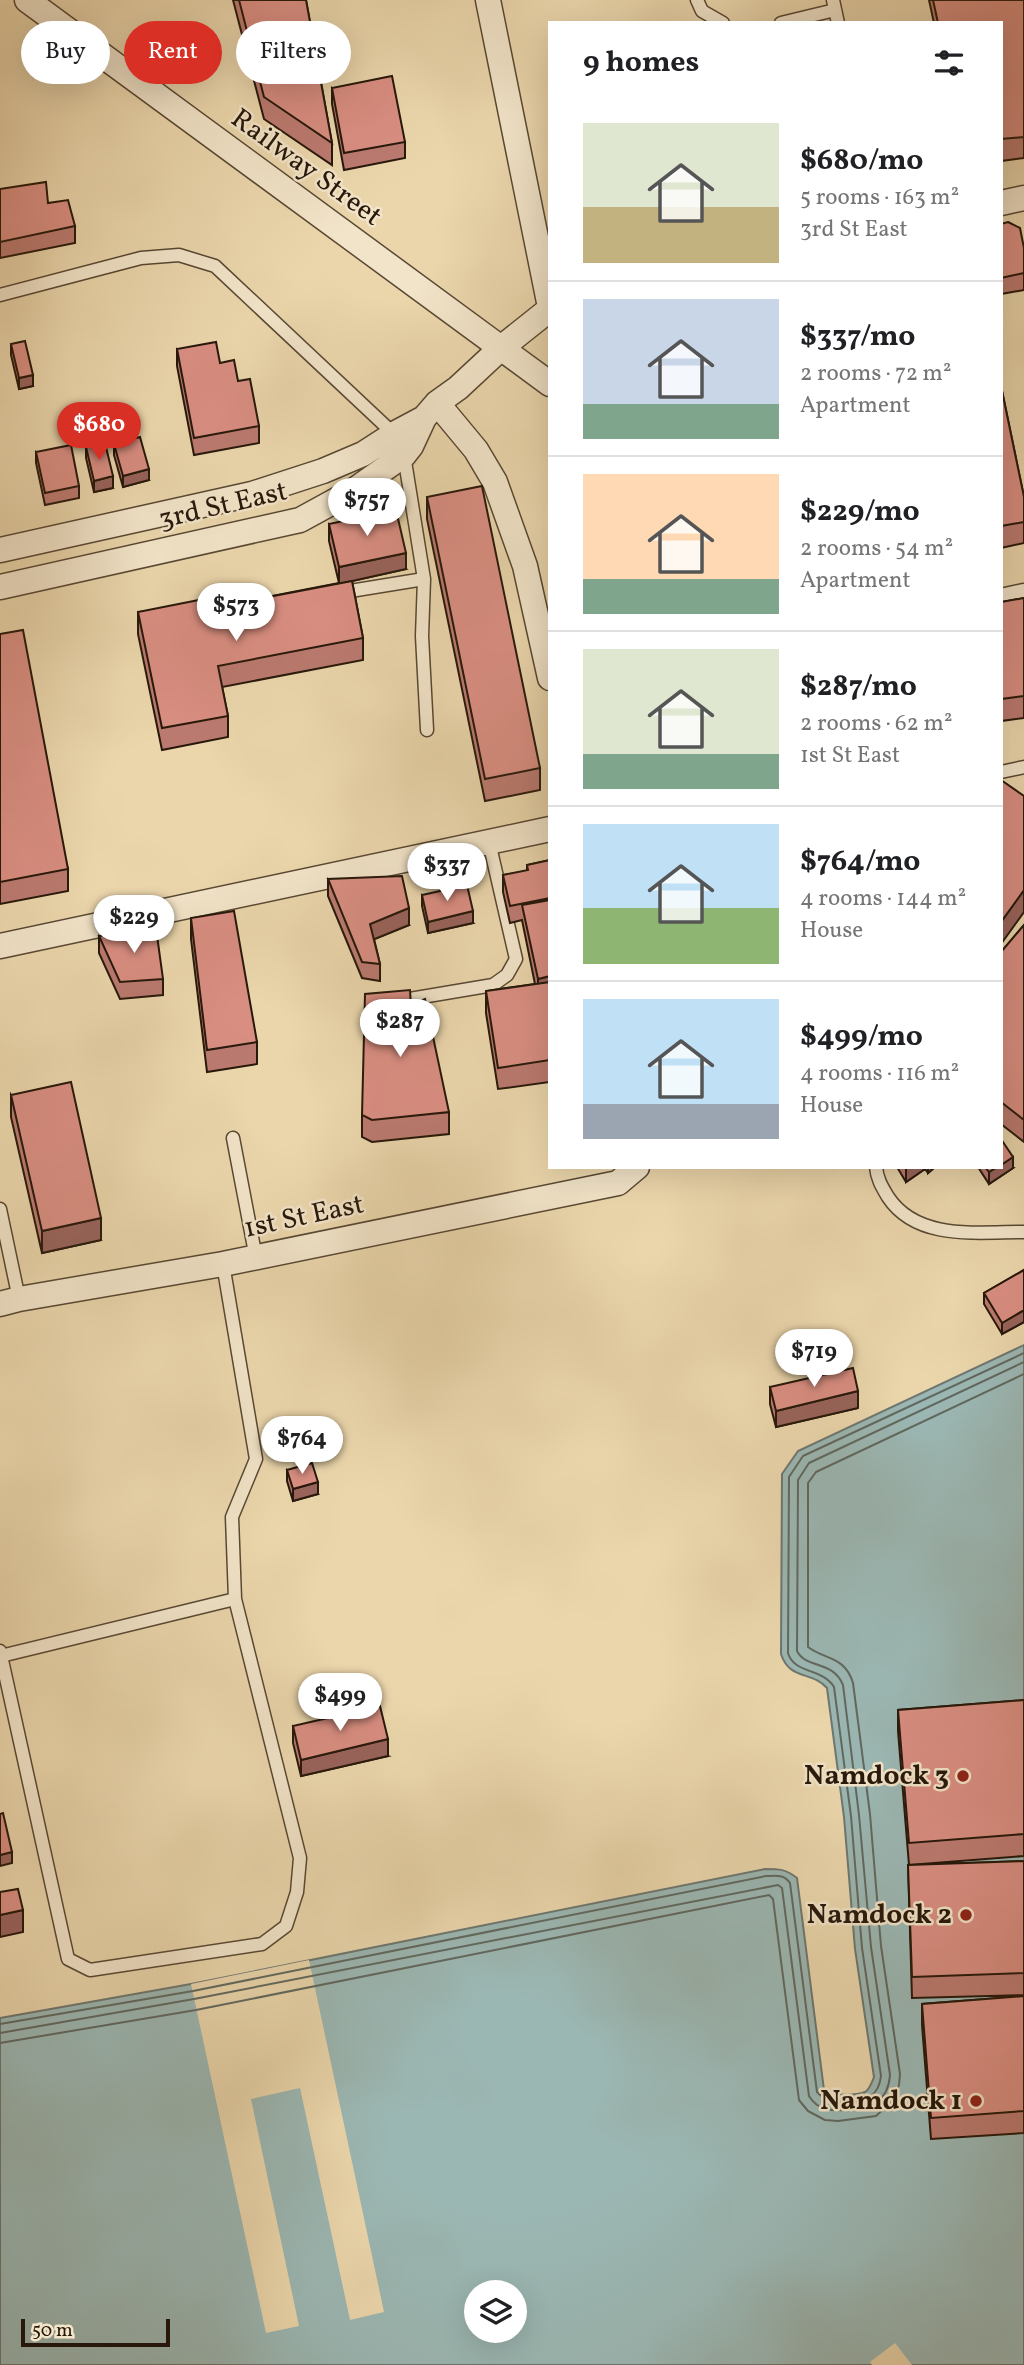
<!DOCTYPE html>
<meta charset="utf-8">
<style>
body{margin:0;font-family:Vollkorn,serif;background:#f2f2f2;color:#202124;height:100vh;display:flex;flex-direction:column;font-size:26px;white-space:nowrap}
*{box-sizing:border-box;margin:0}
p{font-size:23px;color:#757577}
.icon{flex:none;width:38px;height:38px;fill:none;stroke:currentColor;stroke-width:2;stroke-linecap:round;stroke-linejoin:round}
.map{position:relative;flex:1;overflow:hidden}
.details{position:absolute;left:548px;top:21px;width:455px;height:1148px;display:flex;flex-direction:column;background:#fff;border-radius:0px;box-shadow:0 7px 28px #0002}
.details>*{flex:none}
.top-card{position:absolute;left:21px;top:21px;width:422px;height:63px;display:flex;gap:14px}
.tools{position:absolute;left:464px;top:2280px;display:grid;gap:14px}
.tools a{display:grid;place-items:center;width:63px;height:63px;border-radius:50%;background:#fff;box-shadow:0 7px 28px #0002;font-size:35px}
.scale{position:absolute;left:21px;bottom:18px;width:149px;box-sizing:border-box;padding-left:7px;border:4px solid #27180b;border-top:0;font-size:19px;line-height:24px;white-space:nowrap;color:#27180b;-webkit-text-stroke:5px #f2e4c9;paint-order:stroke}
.price{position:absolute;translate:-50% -60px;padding:0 16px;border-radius:24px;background:#fff;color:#222;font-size:23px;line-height:46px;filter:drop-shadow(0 2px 4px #0008)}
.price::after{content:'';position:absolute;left:50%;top:42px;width:21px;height:16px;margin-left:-10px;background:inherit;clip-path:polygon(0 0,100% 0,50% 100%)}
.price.current{background:#d93025;color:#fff}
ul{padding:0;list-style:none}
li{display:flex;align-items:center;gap:21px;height:175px;padding:0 35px}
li+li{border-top:2px solid #e0e0e0}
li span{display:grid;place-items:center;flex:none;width:196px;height:140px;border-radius:0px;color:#555}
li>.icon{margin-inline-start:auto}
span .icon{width:84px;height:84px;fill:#fffc;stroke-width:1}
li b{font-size:30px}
h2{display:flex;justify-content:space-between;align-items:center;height:84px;padding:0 35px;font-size:30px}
.pill{padding:0 24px;border-radius:32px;background:#fff;box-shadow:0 7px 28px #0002;font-size:24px;line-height:63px}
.pill.current{background:#d93025;color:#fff}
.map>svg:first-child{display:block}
.water{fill:#9bb7b3;stroke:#6d7770;stroke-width:2;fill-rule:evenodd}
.pier{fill:#ebd6ac}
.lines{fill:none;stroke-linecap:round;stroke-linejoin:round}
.shore{stroke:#61685f;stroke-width:2}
.service-casing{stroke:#584833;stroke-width:15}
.minor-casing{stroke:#584833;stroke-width:27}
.service{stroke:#f2e4c9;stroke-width:12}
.minor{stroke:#f2e4c9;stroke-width:24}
.wall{fill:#bb7a70;stroke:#27180b;stroke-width:2}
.shaded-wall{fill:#98635b;stroke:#27180b;stroke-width:2}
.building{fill:#d98e82;stroke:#27180b;stroke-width:2}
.poi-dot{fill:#8f2418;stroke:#f2e4c9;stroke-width:2.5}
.labels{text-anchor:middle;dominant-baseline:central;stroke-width:5;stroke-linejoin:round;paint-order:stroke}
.street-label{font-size:28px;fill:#27180b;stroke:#f2e4c9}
.poi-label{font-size:28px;font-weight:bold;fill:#27180b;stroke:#f2e4c9;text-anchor:end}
</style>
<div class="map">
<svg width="1024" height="2365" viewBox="0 0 1024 2365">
<rect width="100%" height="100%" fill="#ebd6ac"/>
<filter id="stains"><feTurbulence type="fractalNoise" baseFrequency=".00286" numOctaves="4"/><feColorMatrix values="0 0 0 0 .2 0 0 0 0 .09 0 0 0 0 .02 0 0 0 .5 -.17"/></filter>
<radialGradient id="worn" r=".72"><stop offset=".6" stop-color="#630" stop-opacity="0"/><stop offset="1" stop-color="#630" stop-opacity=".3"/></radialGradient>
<path class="water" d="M1024 1345V2365H0V2018L191 1984 765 1869C779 1869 786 1869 797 1878L824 2090C832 2096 855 2096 865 2092 870 2089 872 2082 874 2077L855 1949 844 1817 827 1688C812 1671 789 1680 781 1654L782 1474 798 1451ZM476 2292H514V2331H476Z"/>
<path class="pier" d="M309 1960 384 2312 350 2320 300 2088 251 2099 299 2326 266 2333 191 1984Z
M895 2343 912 2365H872L870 2362Z"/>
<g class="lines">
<path class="shore" d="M0 2024 193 1991 766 1876C776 1876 784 1874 790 1883L817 2092C827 2104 859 2105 871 2096 878 2091 880 2084 881 2076L862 1948 851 1816 834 1687C823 1668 794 1674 788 1653L789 1477 803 1456 1024 1353
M0 2033 194 1999 778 1885 782 1888 809 2096C818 2111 832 2111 848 2110 872 2107 888 2102 890 2075L871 1947 859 1815 843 1685C833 1660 806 1669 797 1651L798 1480 809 1463 1024 1362
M0 2043 196 2010 769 1895 773 1899 799 2100 808 2111 825 2120 838 2121 876 2116 893 2100 899 2085 900 2074 881 1946 870 1814 853 1683C845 1656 825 1660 808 1647V1483L816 1472 1024 1374"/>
<defs>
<path id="service" d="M697 0 702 11 723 23
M833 0 838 23
M781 23 835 10
M0 295 141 258 179 255 215 266 394 434
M404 455 424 579 422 636 427 730
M338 593 424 579
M1001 772 1024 767
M398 1001 493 985 507 975 516 959 489 842
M233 1138 256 1258
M876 1167C877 1179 882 1187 888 1197 917 1241 978 1232 1024 1232
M0 1209 19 1299
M0 1651 68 1959 90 1970 262 1944 286 1926 297 1892 300 1858 235 1599 232 1517 256 1459 223 1264
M1 1656 235 1599"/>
<path id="minor" d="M27 0 550 384
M488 0 550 307
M1001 203 1024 198
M437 403 476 450 495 482 525 566 550 678
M0 550 252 494 323 471 363 454 394 434 424 418
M0 587 300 520 353 491 404 455 411 446 424 418 437 403 458 388 501 348 550 309
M1001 601 1024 596
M0 946 550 829
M0 1304 19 1299 223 1264 618 1183 637 1167"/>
</defs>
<use href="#service" class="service-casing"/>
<use href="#minor" class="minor-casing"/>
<use href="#service" class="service"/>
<use href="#minor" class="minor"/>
</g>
<path class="wall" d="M233 0H306L332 143V165L264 119Z
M929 0H1024V158L1001 161V23H934Z
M332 88 405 142V158L344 170 332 104Z
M0 189 48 203 75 226V243L0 258Z
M1001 224 1024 248V290L1001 294Z
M11 344 33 386 19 389 11 355Z
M177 349 220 363 238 381 259 426V443L194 455 177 366Z
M1001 386 1024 497V543L1001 548Z
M114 444 149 480 123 487 114 455Z
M86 447 113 488 94 492 86 458Z
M36 452 79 486V498L45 505 36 463Z
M427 497 540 768V790L485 801 427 519Z
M329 524 406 569 352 581 363 638V660L222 687 228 716V737L162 750 138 634V612L206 609 339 583 329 541Z
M1024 598V718L1001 721V602Z
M0 634 68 869V891L0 904Z
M550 860V1082L498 1089 486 1013V991L535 984 522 920 510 923 503 892V875L527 871V865Z
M328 879 409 925 374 939 380 964V981L362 978 328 896Z
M422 895 473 923 428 933 422 906Z
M191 918 257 1042V1064L207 1072 191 939Z
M1024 925V1142L1001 1124V952Z
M99 936 163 979V995L120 999 99 953Z
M11 1095 101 1240 42 1253 11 1117Z
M449 1112V1134L372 1142 362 1137V1115Z
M897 1167H935L928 1173 925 1169 906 1182Z
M978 1167H1001L1013 1168 989 1184Z
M1024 1270V1322L1002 1334 984 1304V1293Z
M770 1387 858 1408 776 1427 770 1404Z
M287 1470 318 1494 293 1501 287 1481Z
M1024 1700V1856L909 1865 898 1731V1710Z
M293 1726 388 1756 301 1776 293 1743Z
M1024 1861V1995L912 1998 908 1865Z
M1024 1996V2133L931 2139 922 2025V2004Z"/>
<path class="shaded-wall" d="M33 375V386L19 389V378Z
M149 469V480L123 487V476Z
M113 476V488L94 492V481Z
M406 553V569L339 584V567Z
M1024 890V912L1001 944V922Z
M409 908V925L370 941V924Z
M473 911V923L428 933V922Z
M550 976V993L538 996V979Z
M1013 1157V1168L989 1184V1172L997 1167H1001V1165Z
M906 1167H925V1169L906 1182Z
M928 1167H935L928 1173Z
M101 1218V1240L42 1253V1231Z
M1024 1310V1322L1002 1334V1323Z
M858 1391V1408L776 1427V1411Z
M318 1482V1494L293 1501V1489Z
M388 1739V1756L301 1776V1760Z
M12 1852V1863L0 1866V1855Z
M23 1910V1932L0 1937V1915Z"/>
<path class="building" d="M239 0H306L332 143 264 97Z
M933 0H1024V137L1001 139V23H938Z
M392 76 405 142 344 153 332 88Z
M46 182 48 203 68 200 75 226 0 242V189Z
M1008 222 1020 228 1024 248V273L1001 278V224Z
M25 341 33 375 19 378 11 344Z
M216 342 220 363 234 360 238 381 250 379 259 426 194 438 177 349Z
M1001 386 1024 497V522L1001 526Z
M140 437 149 469 123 476 114 444Z
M105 443 113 476 94 481 86 447Z
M71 445 79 486 45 493 36 452Z
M482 486 540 768 485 779 427 497Z
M396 510 406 553 339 567 329 524Z
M352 581 363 638 218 666 228 716 162 728 138 612 204 599 206 609Z
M1024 598V696L1001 699V602Z
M23 630 68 869 0 882V634Z
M1001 780 1024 796V890L1001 922Z
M550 860V898L510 906 503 875 528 870 527 865Z
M402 876 409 908 370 924 380 964 362 962 328 879Z
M467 885 473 911 428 922 422 895Z
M550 900V976L538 979 522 905Z
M234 911 257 1042 207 1050 191 918Z
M1024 925V1120L1001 1102V952Z
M156 928 163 979 120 982 99 936Z
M550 982V1060L498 1068 486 991Z
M410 990 411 1006 425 999 449 1112 372 1120 362 1115 365 994Z
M71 1082 101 1218 42 1231 11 1095Z
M1001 1139 1013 1157 1001 1165Z
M985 1167H997L989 1172Z
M1024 1270V1310L1002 1323 984 1293Z
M853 1368 858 1391 776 1411 770 1387Z
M312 1463 318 1482 293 1489 287 1470Z
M1024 1700V1834L909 1843 898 1710Z
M380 1706 388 1739 301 1760 293 1726Z
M3 1813 12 1852 0 1855V1814Z
M1024 1861V1973L912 1977 908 1865Z
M18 1889 23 1910 0 1915V1892Z
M1024 1996V2111L931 2118 922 2004Z"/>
<g class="poi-dot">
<circle cx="963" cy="1776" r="7"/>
<circle cx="966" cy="1915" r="7"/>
<circle cx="976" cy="2101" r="7"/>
</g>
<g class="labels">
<g class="street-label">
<text transform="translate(306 168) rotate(36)">Railway Street</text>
<text transform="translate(223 506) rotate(-13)">3rd St East</text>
<text transform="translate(304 1217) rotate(-12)">1st St East</text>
</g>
<g class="poi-label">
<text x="949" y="1776">Namdock 3</text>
<text x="952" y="1915">Namdock 2</text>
<text x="962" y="2101">Namdock 1</text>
</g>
</g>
<rect width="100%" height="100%" filter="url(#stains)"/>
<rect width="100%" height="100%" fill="url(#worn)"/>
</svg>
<div class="tools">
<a><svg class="icon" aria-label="layers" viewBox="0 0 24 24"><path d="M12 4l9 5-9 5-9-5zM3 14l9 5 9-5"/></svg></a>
</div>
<div class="scale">50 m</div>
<b class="price current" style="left:99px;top:462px">$680</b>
<b class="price" style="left:367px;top:538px">$757</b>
<b class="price" style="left:236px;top:643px">$573</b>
<b class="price" style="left:447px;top:903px">$337</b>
<b class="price" style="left:134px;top:955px">$229</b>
<b class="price" style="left:400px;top:1059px">$287</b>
<b class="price" style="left:814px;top:1389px">$719</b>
<b class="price" style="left:302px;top:1476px">$764</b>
<b class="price" style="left:340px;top:1733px">$499</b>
<div class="top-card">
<a class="pill">Buy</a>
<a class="pill current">Rent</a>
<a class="pill">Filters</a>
</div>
<section class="details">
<h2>9 homes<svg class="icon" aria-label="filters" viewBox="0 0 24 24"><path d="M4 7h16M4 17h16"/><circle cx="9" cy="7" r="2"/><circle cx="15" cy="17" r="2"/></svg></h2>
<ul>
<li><span style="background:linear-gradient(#dfe7d0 60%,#c2b280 0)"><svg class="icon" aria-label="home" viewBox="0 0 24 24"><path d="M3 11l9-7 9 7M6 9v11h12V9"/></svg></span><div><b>$680/mo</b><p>5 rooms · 163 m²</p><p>3rd St East</p></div></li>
<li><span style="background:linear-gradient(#c9d6e8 75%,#7fa58c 0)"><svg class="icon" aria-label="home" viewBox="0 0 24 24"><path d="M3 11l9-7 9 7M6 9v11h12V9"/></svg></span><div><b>$337/mo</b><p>2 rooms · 72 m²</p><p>Apartment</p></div></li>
<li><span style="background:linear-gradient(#ffd9b3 75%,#7fa58c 0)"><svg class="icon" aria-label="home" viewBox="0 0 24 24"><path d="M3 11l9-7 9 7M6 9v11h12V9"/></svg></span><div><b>$229/mo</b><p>2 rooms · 54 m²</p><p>Apartment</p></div></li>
<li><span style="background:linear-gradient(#dfe7d0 75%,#7fa58c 0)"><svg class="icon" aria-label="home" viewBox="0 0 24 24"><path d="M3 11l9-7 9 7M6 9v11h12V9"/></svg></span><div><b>$287/mo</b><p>2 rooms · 62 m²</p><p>1st St East</p></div></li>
<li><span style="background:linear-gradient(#bfe0f5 60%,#8fb573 0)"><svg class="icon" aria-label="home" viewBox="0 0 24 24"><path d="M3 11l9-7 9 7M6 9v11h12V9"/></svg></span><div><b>$764/mo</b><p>4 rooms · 144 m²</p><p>House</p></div></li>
<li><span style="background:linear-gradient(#bfe0f5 75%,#9aa5b1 0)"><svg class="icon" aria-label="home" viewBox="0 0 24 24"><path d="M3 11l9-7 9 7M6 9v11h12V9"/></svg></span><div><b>$499/mo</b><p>4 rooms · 116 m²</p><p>House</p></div></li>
</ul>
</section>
</div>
